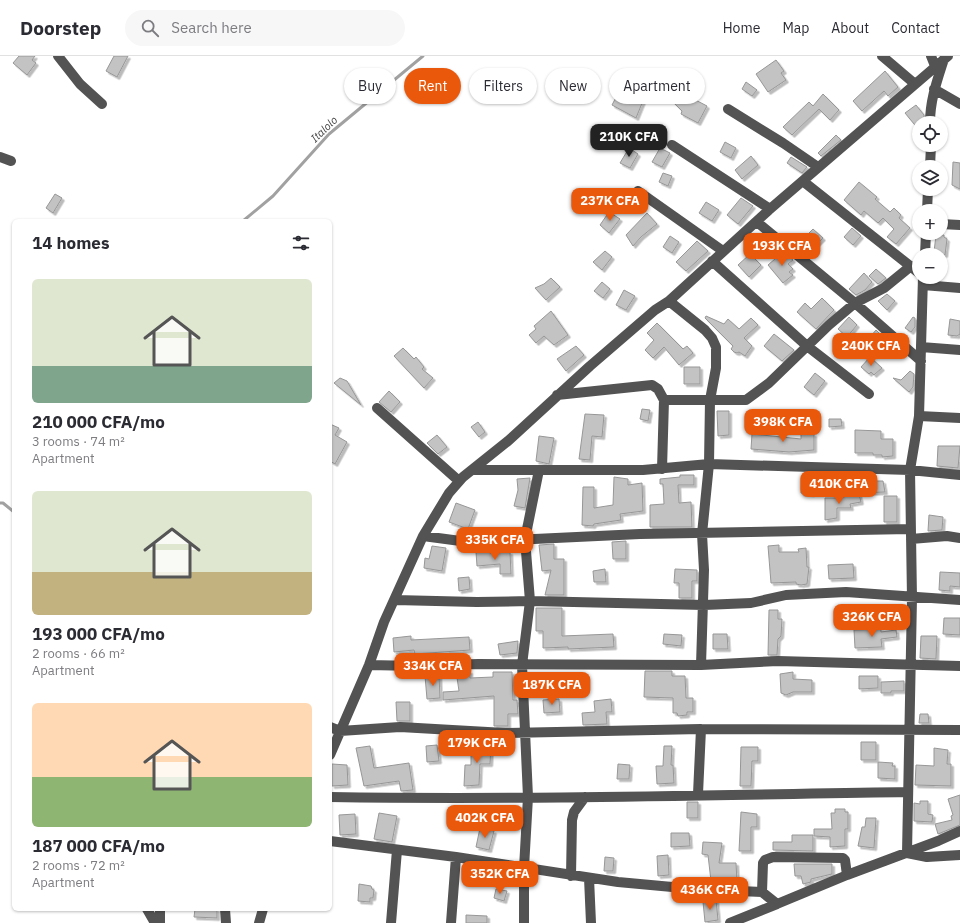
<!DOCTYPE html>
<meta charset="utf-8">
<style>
body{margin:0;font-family:"IBM Plex Sans",sans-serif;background:#f7f7f7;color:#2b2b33;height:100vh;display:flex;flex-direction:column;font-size:15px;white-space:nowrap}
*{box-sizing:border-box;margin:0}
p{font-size:13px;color:#7c7c81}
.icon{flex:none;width:22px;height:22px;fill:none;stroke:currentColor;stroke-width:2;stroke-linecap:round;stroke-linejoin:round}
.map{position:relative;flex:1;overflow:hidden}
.sheet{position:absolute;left:12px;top:163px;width:320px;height:692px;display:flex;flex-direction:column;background:#fff;border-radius:6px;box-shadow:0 1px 3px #0004}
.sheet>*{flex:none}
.banner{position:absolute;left:344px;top:12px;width:380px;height:36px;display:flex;gap:8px}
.buttons{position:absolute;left:912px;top:60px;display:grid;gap:8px}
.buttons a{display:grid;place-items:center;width:36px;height:36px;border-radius:50%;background:#fff;box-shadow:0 1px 3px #0004;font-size:20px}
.price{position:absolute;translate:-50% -34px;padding:0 9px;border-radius:8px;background:#ea580c;color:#fff;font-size:13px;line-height:26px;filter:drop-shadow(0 1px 2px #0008)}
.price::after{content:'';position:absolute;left:50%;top:24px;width:12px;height:9px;margin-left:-6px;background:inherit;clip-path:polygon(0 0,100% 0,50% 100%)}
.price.active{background:#222;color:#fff}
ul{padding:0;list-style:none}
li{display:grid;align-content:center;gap:8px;height:212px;padding:0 20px}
li span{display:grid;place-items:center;height:124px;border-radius:6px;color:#555}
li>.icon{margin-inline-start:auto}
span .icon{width:72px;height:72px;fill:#fffc;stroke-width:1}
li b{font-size:17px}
h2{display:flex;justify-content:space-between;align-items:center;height:48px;padding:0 20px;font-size:17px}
.chip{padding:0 14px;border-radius:18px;background:#fff;box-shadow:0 1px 3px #0004;font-size:14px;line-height:36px}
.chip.active{background:#ea580c;color:#fff}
header{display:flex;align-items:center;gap:24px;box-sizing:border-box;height:56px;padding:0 20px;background:#fff;border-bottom:1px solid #e1e1e2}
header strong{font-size:19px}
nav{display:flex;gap:22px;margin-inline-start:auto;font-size:14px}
.search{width:280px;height:36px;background:#f7f7f7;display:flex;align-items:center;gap:10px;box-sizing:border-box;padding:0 14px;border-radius:22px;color:#7c7c81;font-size:15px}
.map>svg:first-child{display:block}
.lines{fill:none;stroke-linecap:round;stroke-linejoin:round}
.stream{stroke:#a1a1a1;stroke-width:3}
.building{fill:#c3c3c3;stroke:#979797;filter:url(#shadow)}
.minor{stroke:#535353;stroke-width:10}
.labels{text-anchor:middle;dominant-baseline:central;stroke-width:3;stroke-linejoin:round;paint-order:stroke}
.water-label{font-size:11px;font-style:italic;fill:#424242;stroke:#fff}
</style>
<header>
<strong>Doorstep</strong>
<div class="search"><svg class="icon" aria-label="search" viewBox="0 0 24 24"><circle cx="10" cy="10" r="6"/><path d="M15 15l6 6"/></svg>Search here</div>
<nav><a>Home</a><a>Map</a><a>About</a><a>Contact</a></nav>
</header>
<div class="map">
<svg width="960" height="867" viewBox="0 0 960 867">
<defs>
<filter id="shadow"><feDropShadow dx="2.5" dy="2.5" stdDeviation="0" flood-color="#0004"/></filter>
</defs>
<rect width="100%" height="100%" fill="#fff"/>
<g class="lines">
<path class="stream" d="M243 165 273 140 329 78 423 0
M0 447H3L14 456"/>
</g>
<path class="building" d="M19 0H35L32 4 36 7 27 19 13 7Z
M114 0H128L117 21 106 15Z
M776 4 784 15 781 17 786 24 768 36 756 18Z
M885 15 898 31 888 40 884 35 862 55 853 45Z
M625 24 647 35 636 62 612 49Z
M681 24 691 35 686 39 707 50 698 67 681 58 682 55 666 39Z
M746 26 757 34 752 40 742 33Z
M823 38 839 54 830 64 819 53 792 79 783 71 809 46 813 50Z
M916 49 924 59V63L919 67V74L905 57Z
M836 79 841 84 821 100 818 97Z
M725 86 736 92 731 102 720 96Z
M629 92 638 98 630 112 620 107Z
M660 92 670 97 662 111 652 106Z
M751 100 758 109 742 123 735 114Z
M791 101 807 111 802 117 787 107Z
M953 106 960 107V133L952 129Z
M663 117 672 120 668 130 659 126Z
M859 126 877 141 875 143 890 156 894 152 901 159 899 162 910 172 896 188 887 181 894 173 883 162 878 167 864 155 861 159 844 144Z
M55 138 62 142 53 157 46 152Z
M741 142 753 150 738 168 727 159Z
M706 146 719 154 712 165 699 157Z
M609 156 620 163 609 177 600 169Z
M647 157 657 168 641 181 633 190 626 179Z
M852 172 861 180 853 189 844 181Z
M813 173 823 182 807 198 798 188Z
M936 179H944V181L947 183 945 199 934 196Z
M670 180 679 186 672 197 663 191Z
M697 185 708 195 686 215 676 206Z
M605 195 612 201 602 214 593 206Z
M783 196 793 204 788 208 793 213 789 216 793 219 783 227 768 209Z
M750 198 761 209 749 221 738 209Z
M876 213 886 222 878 228 869 220Z
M864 217 872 226 865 234 856 239 849 233Z
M551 222 560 231 546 244 535 232 544 228Z
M602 226 610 233 603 242 594 235Z
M624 234 635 240 626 254 616 249Z
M887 238 895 245 887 254 878 245Z
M822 242 834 254 816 273 797 256 805 247 811 253Z
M551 255 568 279 554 289 544 280 536 287 529 279 536 273 534 270Z
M706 260 724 268 728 263 739 273 751 262 758 269 744 282 752 290 745 300 739 296 737 297 734 296 731 293 733 290 705 262Z
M849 261 857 269 847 281 838 273Z
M913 261 915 262V271L911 276 905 272Z
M950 263 960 265V278L957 280 948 279Z
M657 267 683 293 687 290 693 297 679 309 664 291 653 302 645 294 654 284 647 277Z
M876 274 884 282 866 302 857 292 863 286 865 287Z
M774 278 794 294 782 305 764 290Z
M576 290 584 299 566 315 557 303Z
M403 292 414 303 416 301 424 311 422 313 433 322 424 332 394 300Z
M870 301 882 312 874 319 871 316 869 318 861 311Z
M684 311H700V328H684Z
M910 315 914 318 913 331 909 336 893 322 901 324Z
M815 317 825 325 814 339 804 331Z
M340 322 347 325 361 349 334 327Z
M389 335 400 346 391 356 379 346Z
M642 353 650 354 648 365 640 363Z
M717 355H729V379L718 380Z
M585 358 604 359 602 381 592 380 590 404 579 403Z
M829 363H841L842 370 829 371Z
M478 366 485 376 479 381 471 371Z
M330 368 339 372 335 379 347 386 335 408 330 405Z
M855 374 881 375V383H893V400L882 401V399H873V397H855Z
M752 378 801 383V378H814V394L789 396 751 393Z
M437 379 447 391 438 398 427 387Z
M539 380 554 382 549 408 536 405Z
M938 390H960L958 412 937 410Z
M680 419H694V429H678L679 447 691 446 692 471H650V449L664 448 663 428H660V423L680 421Z
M614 421 628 423V429L642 427 643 455 620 458 621 464 594 468 593 470 582 469 583 431H594V452L613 449Z
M530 422 525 452 514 450 518 434 517 423Z
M802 425 813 426 812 438 801 437Z
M859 425H883L885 436 859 437Z
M859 438 861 446 850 448 851 452H837V462L825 464V442H837Z
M884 440H897V466H884Z
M456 447 475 454 468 473 449 466Z
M929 459 943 461 942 474 928 475Z
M626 485V503H613L612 486Z
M554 488V503H564V539H545L551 514 542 515 539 489Z
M779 489V496H799L798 493 806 492 807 511H809L807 528 801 529 796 528V526L771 527 768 490Z
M432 490 446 492 442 515 424 512 425 502 429 503Z
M489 495 490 497 510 496 511 518H500V508L477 510 476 496Z
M853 508 854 522 829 523 828 509Z
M605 513 606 526H594L593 515Z
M675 513 697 514V525H692V542H679V527H674Z
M940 516 960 517V531L950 530V535L939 534Z
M469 521 470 533 459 535 458 522Z
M536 552H562V580L613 578 614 591 568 593V591L543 592V575H536Z
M769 554H778V563H782L781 580 778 583 777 599H768Z
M944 562H960V579L943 578Z
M881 573V576L896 574 897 581 881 583 882 591 855 592 854 574Z
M664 578 682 579 681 590 663 588Z
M713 578H727L728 593H713Z
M411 580V584L469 581 470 594 415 598 414 594 394 596 393 582Z
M921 580H937L936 603 920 602Z
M518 585 517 597 500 599 498 588Z
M456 615H470V622L493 621V616H512L513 644H517L518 658H508V670H494V640L443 644V636L459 635Z
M645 615H672V620H685L686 642H693V656H687V659L678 660 677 657H673V642L644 641Z
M793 616V623L812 624V636H793L786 639 781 637 780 618Z
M439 619 440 642 427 643 425 620Z
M859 620H878V632L859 633Z
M904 625V635H891V637H881V626Z
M559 643 560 656 544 657 543 644Z
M611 643 612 656H606L607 668 583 669 582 657 595 656 594 645Z
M396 646H410V665H397Z
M920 658H928L929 667H919Z
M861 686H876V704H861Z
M437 689 439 705 427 706 426 690Z
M370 690 374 712 409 707 413 734 401 735 399 725 364 730 356 692Z
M471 690H491L490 708H480L479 729 464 730 465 709H471Z
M664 690H672L671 709H673L674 727 657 728 656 710H663Z
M741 691H758V705H752L751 730H740Z
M934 692 948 694 947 708H951V730L915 729 916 709 934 710Z
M878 706 893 707 892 710H895V723L878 722Z
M332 708 347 709 348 729 332 730Z
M618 708 630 709 629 723H617Z
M960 739V769L938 778 935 768 952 764 951 760 953 759 948 743Z
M920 745H928V758L933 759 932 766 914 765V747L920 748Z
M687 746H698V762H687Z
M835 753H845V756H848V773H845V790L830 791V781L814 780V773H832L831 757H835Z
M741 756 757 758V771H751V795H739Z
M379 757 397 760 392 786 374 783Z
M355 758 356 778 340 779 339 759Z
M866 762H876L874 792 858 790 862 771H865Z
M480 772 494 775 489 794 476 791Z
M671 777H689L690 790 671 791Z
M792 779H813V795L773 794V786H792Z
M703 786 722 787 719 807H736L737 826H730L729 823 711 825 708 799 702 798Z
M668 799 669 819 658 820 657 800Z
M605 801 614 802 613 815H604Z
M794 808H832V818L811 823V826L803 828 801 820H795Z
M359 828 371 830 372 833 374 834 373 842H370V846L358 845Z
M496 833 507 835 504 845 494 842Z
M716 844 718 864 705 866 703 846Z
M195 853H217V862L194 861Z
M466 859 487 860V867H466Z"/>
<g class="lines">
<path class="minor" d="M58 0 80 28 102 48
M882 0 915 28
M931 0 935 10
M934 33 960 48
M728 53 783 87 818 111
M930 67C930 44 937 25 944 3
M672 89 770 153
M0 101 11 105
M930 111 931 89
M804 126 919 217
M638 135 723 195
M927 155 928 133
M757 166 855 247 921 305
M941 168 960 169
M925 199 926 177
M712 205 807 290 869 338
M923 221 919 360 910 414 912 542 907 797 927 801 960 799
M923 229 960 232
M669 245 705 274 712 282 716 291V312L710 344 709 408 702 478 704 514 701 609
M921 291 960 294
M557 339 652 329 658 333 664 344 662 413
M664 344H746L769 327 829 269 855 247 884 232 911 210
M377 352 459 425
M919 360 960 362
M472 414H643L709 408 910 414 960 419
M423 480 468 486 640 478 910 473
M911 483 947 480 960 482
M395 544 477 546 530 545 704 549 751 547 786 539 846 536 960 544
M369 609 417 610 478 608 701 609 778 605 960 610
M330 671 340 675 400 671 505 677 701 673 960 674
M330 699 369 609 384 566 423 480 449 437 463 421 508 385 590 310 655 254 669 245 770 153 948 0
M698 738 701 673
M330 741C523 744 716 739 908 736
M330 785 456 801 618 826 694 833 762 836 777 848 847 819 938 785 960 775
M571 820 572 764 574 756 585 741
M589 822 591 867
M762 836 763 807 765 804 773 801 843 802 845 804 847 819
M147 853 155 867
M160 853V867
M225 853 226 867
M259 867 263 853
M391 867 397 794
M451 867 456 801
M524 867V812L528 741 522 609 530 545 525 483 539 414
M730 867 777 848"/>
</g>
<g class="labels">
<g class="water-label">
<text transform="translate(324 73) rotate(-44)">Italolo</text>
</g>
</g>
</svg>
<div class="buttons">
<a><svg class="icon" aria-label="locate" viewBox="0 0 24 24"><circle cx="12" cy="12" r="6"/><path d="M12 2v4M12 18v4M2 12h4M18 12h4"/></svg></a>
<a><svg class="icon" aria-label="layers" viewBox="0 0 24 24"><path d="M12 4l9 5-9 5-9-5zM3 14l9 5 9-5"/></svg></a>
<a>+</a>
<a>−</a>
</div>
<b class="price active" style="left:629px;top:102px">210K CFA</b>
<b class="price" style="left:610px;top:166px">237K CFA</b>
<b class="price" style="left:782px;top:211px">193K CFA</b>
<b class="price" style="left:871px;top:311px">240K CFA</b>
<b class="price" style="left:783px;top:387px">398K CFA</b>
<b class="price" style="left:839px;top:449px">410K CFA</b>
<b class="price" style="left:495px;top:505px">335K CFA</b>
<b class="price" style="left:872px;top:582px">326K CFA</b>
<b class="price" style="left:433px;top:631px">334K CFA</b>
<b class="price" style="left:552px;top:650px">187K CFA</b>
<b class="price" style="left:477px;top:708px">179K CFA</b>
<b class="price" style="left:485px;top:783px">402K CFA</b>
<b class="price" style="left:500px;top:839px">352K CFA</b>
<b class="price" style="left:710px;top:855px">436K CFA</b>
<div class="banner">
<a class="chip">Buy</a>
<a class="chip active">Rent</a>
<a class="chip">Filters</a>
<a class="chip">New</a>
<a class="chip">Apartment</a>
</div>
<section class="sheet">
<h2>14 homes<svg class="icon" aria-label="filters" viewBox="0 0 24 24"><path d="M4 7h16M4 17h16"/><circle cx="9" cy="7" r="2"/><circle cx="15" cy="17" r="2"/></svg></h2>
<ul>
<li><span style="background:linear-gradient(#dfe7d0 70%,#7fa58c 0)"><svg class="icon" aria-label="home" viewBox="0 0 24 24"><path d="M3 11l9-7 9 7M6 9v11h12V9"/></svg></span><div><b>210 000 CFA/mo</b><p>3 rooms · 74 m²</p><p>Apartment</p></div></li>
<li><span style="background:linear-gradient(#dfe7d0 65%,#c2b280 0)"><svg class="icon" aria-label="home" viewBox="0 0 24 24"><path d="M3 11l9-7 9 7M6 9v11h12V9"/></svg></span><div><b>193 000 CFA/mo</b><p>2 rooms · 66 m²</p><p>Apartment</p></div></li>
<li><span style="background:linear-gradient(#ffd9b3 60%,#8fb573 0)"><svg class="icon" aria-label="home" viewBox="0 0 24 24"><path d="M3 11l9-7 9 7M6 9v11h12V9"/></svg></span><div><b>187 000 CFA/mo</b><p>2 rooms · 72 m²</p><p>Apartment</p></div></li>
</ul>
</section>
</div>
